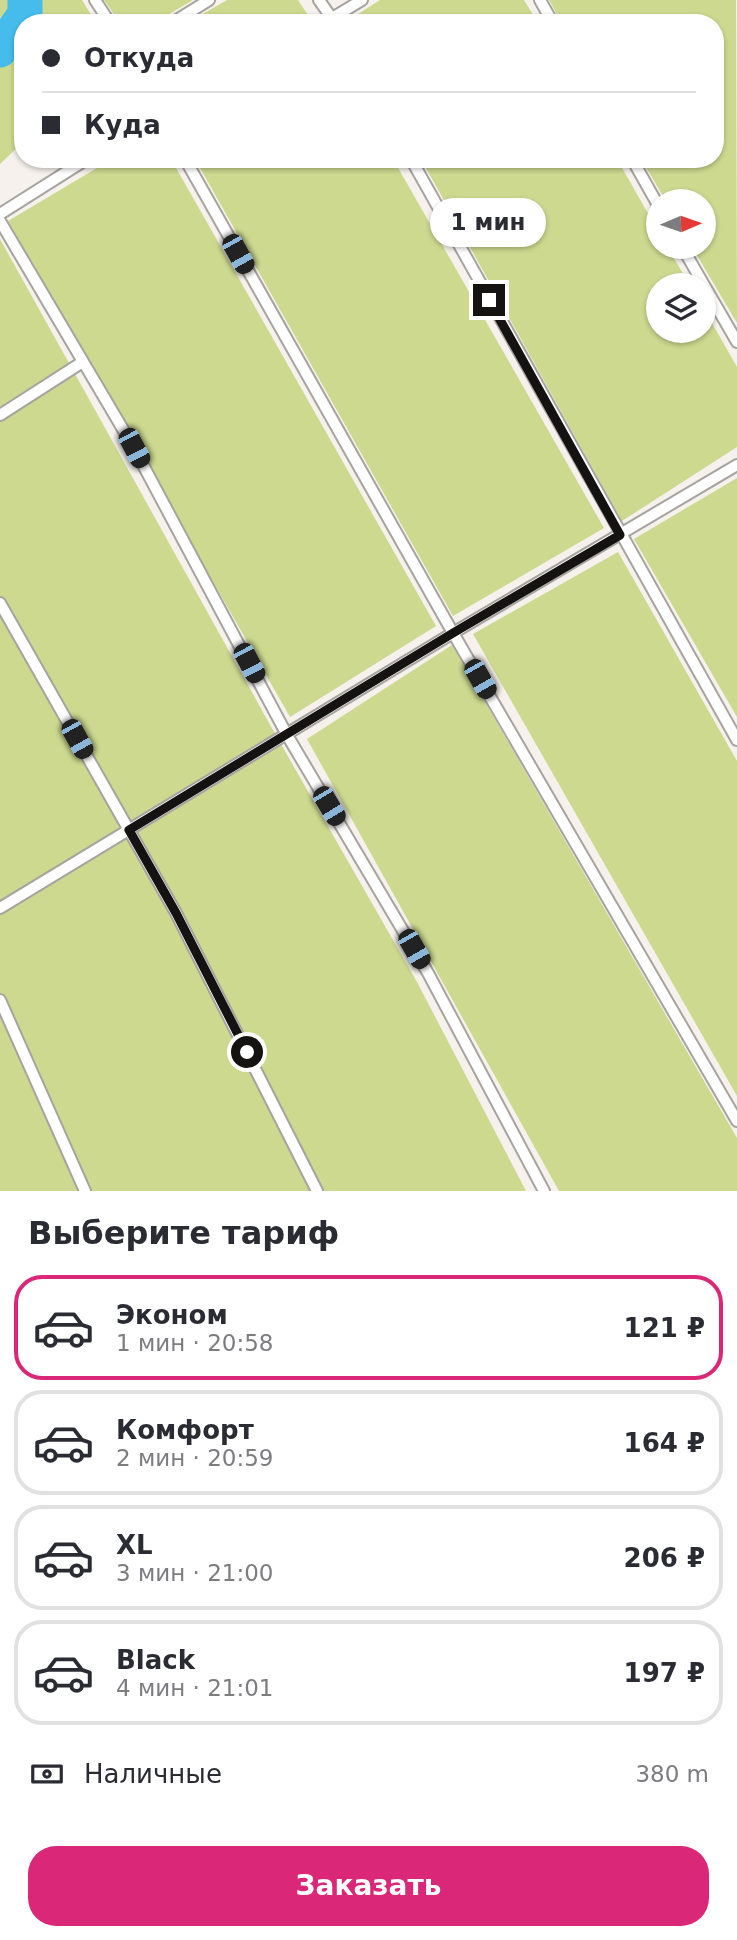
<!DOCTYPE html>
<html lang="ru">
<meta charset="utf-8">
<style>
:root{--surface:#fff;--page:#f7f7f7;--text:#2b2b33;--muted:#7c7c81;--line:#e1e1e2;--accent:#db2777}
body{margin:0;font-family:"DejaVu Sans",sans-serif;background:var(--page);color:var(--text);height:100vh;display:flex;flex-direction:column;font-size:26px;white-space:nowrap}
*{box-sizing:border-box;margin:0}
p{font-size:23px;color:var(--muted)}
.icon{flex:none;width:38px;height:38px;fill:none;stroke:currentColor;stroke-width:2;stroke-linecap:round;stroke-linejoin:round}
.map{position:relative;height:1191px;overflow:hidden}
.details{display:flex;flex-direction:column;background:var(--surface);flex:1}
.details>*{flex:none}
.top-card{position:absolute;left:14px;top:14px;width:710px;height:154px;border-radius:28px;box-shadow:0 2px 5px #0004;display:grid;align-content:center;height:154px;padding:0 28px;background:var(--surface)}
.needle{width:46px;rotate:88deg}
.buttons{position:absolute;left:646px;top:189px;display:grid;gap:14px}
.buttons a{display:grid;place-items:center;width:70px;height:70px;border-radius:50%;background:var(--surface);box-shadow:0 2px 5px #0004;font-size:35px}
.end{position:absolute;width:32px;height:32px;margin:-16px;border:9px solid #151312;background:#fff;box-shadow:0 0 0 4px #fff}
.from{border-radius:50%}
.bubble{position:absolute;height:49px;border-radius:24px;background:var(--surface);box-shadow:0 2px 5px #0004;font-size:23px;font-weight:600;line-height:49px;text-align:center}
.car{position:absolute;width:21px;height:42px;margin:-21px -10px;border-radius:9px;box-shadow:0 0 5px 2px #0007;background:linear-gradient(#222 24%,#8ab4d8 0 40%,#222 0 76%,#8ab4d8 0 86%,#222 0)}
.top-card b{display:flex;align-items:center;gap:24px;height:66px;font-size:26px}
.top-card b+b{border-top:2px solid var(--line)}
.top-card i{width:18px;height:18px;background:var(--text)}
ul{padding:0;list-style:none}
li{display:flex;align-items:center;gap:21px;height:105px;margin:0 14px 10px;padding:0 14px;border:4px solid var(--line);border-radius:28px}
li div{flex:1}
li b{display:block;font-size:26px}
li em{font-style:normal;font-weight:600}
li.current{border-color:var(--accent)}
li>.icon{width:63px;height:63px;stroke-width:1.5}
h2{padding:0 28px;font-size:32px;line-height:84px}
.pay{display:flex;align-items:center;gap:18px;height:77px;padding:0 28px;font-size:26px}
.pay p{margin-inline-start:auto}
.button{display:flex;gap:14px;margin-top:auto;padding:14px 28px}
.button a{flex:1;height:80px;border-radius:28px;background:var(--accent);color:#fff;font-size:28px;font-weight:600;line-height:80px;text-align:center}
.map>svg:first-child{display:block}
</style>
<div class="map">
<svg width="737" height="1191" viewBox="0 0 737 1191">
<rect width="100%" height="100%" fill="#f6f1ec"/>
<g fill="#ccd98f">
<polygon points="0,0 82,0 96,23 23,23 23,142 0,164"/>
<polygon points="104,0 193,0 154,23 120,23"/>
<polygon points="227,0 298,0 311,20 306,23 187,23"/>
<polygon points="380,0 524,0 538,23 344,23"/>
<polygon points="549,0 736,0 737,323 692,247 704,247 704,201 666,201 641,159 716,159 716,23 562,23"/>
<polygon points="112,159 171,159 436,626 290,717 8,221"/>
<polygon points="195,159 393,159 604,528 453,616"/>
<polygon points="421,159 617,159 658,231 658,247 667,247 690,285 658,285 658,331 704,331 704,309 737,367 737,447 622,521"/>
<polygon points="0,239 274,732 417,982 526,1191 0,1191"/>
<polygon points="737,478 737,717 634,539"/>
<polygon points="618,552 737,761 737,1096 473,634"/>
<polygon points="452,645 737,1138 737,1191 559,1191 307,739"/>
</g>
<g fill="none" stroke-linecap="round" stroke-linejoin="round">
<polyline stroke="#45bceb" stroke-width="35" points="0,50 25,14 25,0"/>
<defs>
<g id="service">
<polyline points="95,0 110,23"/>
<polyline points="319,0 335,23"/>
<polyline points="540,0 553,23"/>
<polyline points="172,23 209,0"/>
<polyline points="324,23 362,0"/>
<polyline points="185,159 453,633 737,1121"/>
<polyline points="411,159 737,740"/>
<polyline points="632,159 658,205"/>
<polyline points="0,214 87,159"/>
<polyline points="0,221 134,448 287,735 428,973 544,1191"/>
<polyline points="682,247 737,342"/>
<polyline points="0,415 81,363"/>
<polyline points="0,603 176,913 317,1191"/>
<polyline points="0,908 453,633 737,465"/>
<polyline points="0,1000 85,1191"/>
</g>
</defs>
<use href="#service" stroke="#a7a39f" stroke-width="14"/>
<use href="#service" stroke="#fff" stroke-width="10"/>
</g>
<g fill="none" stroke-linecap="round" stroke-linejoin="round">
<polyline stroke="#151312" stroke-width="9" points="247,1052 176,913 129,830 453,633 620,535 489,300"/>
</g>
</svg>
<div class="buttons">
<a><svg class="needle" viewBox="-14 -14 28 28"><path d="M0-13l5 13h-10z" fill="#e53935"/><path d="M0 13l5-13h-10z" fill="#7c7c81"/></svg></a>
<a><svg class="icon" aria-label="layers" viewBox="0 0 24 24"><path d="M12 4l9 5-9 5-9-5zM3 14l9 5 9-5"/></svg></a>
</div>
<i class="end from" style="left:247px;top:1052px"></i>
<i class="end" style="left:489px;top:300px"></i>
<div class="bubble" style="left:430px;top:198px;width:116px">1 мин</div>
<i class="car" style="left:238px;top:254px;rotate:151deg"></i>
<i class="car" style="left:134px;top:448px;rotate:152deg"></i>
<i class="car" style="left:249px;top:663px;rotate:152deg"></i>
<i class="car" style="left:480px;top:679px;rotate:150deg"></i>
<i class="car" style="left:77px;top:739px;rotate:151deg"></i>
<i class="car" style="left:329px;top:806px;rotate:149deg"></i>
<i class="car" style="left:414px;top:949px;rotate:150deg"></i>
<div class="top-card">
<b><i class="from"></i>Откуда</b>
<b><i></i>Куда</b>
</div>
</div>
<section class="details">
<h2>Выберите тариф</h2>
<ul>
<li class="current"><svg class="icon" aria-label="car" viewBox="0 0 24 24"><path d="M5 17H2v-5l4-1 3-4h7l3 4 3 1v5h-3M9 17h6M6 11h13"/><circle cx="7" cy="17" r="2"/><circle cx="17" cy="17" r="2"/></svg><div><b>Эконом</b><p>1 мин · 20:58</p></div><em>121 ₽</em></li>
<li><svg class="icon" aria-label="car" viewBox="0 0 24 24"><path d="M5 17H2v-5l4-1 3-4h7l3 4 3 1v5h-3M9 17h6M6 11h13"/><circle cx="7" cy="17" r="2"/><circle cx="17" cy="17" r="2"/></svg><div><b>Комфорт</b><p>2 мин · 20:59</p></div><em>164 ₽</em></li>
<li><svg class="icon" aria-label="car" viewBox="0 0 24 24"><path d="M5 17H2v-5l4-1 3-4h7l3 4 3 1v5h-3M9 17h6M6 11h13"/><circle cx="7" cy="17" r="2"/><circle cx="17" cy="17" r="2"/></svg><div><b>XL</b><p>3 мин · 21:00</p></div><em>206 ₽</em></li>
<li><svg class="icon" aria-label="car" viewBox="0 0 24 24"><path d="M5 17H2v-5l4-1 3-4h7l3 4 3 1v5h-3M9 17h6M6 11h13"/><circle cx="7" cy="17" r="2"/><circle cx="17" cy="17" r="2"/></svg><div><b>Black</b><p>4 мин · 21:01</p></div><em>197 ₽</em></li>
</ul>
<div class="pay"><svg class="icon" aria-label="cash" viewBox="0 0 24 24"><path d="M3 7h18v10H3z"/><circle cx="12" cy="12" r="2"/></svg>Наличные<p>380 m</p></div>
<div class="button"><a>Заказать</a></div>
</section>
